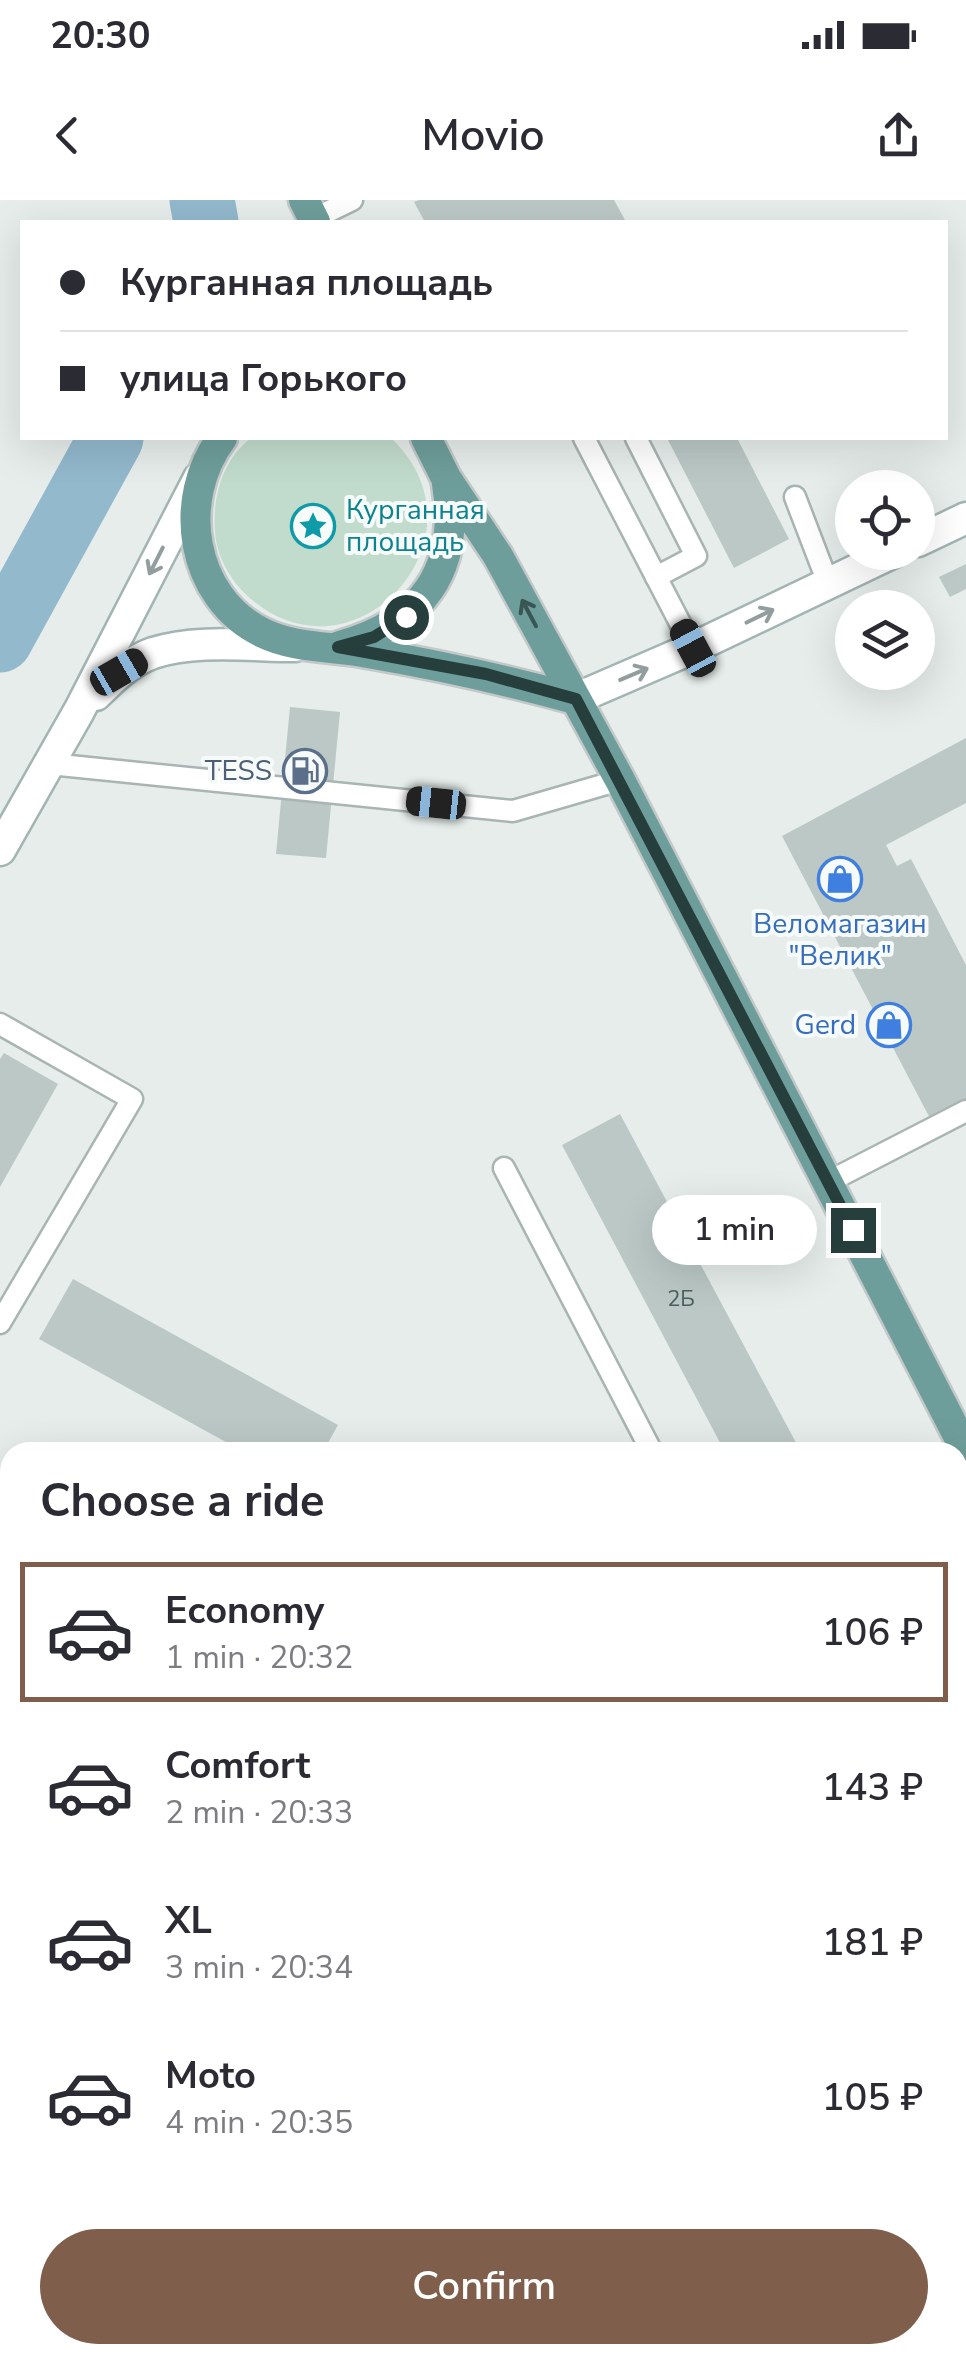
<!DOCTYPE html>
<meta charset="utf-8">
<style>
:root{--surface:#fff;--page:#f7f7f7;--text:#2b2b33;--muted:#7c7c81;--line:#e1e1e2;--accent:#7f5f4c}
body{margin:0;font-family:"Nunito Sans",sans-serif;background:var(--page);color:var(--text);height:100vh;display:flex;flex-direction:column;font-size:38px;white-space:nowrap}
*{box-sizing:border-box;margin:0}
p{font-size:32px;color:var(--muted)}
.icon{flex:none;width:55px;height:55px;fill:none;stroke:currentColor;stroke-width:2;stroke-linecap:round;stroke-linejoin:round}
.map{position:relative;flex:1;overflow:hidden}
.side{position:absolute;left:0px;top:1242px;width:968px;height:922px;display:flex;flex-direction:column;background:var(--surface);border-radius:30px 30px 0 0;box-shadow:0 10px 40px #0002}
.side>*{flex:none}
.top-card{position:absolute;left:20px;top:20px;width:928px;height:220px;border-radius:0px;box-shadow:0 10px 40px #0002;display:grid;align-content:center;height:220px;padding:0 40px;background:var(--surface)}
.controls{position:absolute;left:835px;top:270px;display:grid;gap:20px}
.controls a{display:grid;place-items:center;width:100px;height:100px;border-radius:50%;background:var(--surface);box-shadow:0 10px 40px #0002;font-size:50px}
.end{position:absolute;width:45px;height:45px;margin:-22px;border:12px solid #263e3c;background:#fff;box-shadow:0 0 0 5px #fff}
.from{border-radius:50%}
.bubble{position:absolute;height:70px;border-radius:35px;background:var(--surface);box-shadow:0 10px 40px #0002;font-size:32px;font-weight:600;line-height:70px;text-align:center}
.car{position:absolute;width:30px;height:60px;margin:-30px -15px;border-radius:12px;box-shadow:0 0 8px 2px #0007;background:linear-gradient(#222 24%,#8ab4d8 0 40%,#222 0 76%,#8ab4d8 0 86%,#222 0)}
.top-card b{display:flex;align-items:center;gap:35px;height:95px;font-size:38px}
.top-card b+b{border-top:2px solid var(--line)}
.top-card i{width:25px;height:25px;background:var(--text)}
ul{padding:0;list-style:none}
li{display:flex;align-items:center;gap:30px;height:140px;margin:0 20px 15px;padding:0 20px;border:5px solid transparent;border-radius:0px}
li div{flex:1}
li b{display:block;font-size:38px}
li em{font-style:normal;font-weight:600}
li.on{border-color:var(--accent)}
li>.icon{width:90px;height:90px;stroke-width:1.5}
h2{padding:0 40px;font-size:45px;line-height:120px}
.cta{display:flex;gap:20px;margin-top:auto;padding:20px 40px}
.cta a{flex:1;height:115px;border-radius:60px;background:var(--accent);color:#fff;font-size:40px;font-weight:600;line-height:115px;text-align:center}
.status{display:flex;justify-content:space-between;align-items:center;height:70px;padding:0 50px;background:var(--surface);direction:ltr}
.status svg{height:28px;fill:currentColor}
header{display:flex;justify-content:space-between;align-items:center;height:130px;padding:0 40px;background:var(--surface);font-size:45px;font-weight:600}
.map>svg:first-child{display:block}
</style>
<div class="status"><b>20:30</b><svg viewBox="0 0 49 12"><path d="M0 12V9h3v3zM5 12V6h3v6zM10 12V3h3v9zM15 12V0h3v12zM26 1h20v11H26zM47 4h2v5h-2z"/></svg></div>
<header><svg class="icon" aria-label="back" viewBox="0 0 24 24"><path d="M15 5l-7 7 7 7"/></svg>Movio<svg class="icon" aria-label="share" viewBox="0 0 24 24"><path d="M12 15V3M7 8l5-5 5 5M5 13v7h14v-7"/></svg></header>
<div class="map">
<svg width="966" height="2164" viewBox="0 0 966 2164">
<rect width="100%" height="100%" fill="#e6edeb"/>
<path fill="#c1dccd" d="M251,238H391C494,335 356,489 251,399C232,383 217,358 215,333C212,298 222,260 251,238Z"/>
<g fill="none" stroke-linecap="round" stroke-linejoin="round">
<g stroke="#93b9cd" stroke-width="65">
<polyline points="202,0 206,22"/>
<polyline points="0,440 111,238"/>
</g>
</g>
<g fill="#bbc8c5">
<polygon points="419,0 614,0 626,22 425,22 414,2"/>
<polygon points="667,238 737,238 789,339 734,368"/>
<polygon points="966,364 966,389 950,397 939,377"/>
<polygon points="290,507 340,512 326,658 276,654"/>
<polygon points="966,538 966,603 886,645 897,666 911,659 966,765 966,906 933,924 782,636"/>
<polygon points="4,853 58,884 0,987 0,859"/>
<polygon points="620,914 801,1252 725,1252 562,945"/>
<polygon points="73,1079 338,1225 323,1252 244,1252 39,1139"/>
<polygon points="0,1414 10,1420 10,1506 0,1501"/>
<polygon points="958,1535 966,1551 966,1693 958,1677"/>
<polygon points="10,1846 10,1976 0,1996 0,1865"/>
<polygon points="966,2070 966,2140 958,2145 958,2074"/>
<polygon points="9,2155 89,2155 83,2164 22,2164"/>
<polygon points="246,2155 317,2155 323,2159 320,2164 240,2164"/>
<polygon points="810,2155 939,2155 923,2164 793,2164"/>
</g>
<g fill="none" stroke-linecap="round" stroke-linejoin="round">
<defs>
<g id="service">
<polyline points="313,19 352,0"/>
<polyline points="584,238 693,448"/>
<polyline points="636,238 696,356 656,377"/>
<polyline points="795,297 828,383"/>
<polyline points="50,564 513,611 620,580"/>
<polyline points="0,824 132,899 0,1123"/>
<polyline points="504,968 652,1252"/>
<polyline points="828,982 966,911"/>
<polyline points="958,1347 966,1342"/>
<polyline points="0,1363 10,1369"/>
<polyline points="0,1566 6,1570 0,1581"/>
<polyline points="0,1779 10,1785"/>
<polyline points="958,1874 966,1890"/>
<polyline points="401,2155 401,2164"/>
<polyline points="649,2164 655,2155"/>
</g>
<g id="secondary">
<polyline points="918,341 966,318"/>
<path d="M96,495C112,479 130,461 153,453C197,439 249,446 295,446"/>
<polyline points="575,499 693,448 894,352"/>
<polyline points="0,650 79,511 199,278"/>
</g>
<g id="primary">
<polyline points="304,0 315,22"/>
<path d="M222,238C176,299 190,398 263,433C296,449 333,446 368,453C438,465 506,480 575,499"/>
<polyline points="426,238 446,278 498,356 620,580 966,1251"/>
<path d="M340,446C422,423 461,370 447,284"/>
</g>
</defs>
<use href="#service" stroke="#a9b5b3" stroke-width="25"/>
<use href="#secondary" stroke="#a2b5b2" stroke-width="35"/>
<use href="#primary" stroke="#c2c9c8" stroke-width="35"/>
<use href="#service" stroke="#fff" stroke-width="20"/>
<use href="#secondary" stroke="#fff" stroke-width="30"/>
<use href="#primary" stroke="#6e9e9b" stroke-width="30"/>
</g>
<defs><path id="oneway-shaft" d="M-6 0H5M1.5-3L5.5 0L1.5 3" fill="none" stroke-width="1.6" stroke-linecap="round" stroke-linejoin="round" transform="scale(2.5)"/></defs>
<g stroke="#929e9e">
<use href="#oneway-shaft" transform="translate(156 361) rotate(117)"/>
<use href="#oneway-shaft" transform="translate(760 416) rotate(-26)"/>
<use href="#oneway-shaft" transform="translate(634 474) rotate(-23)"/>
</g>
<use stroke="#385654" href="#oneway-shaft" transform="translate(529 413) rotate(-118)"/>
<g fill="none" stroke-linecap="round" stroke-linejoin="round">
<polyline stroke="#263e3c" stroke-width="12" points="406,417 374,437 338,447 486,474 576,499 853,1030"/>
</g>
<defs>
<symbol id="sight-ring" viewBox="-11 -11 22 22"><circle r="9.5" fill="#f6faf9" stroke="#0f9aa8" stroke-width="1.5"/><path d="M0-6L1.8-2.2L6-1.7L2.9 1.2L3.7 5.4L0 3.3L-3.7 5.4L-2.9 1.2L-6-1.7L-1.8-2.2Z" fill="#0f9aa8"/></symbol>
<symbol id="fuel-ring" viewBox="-11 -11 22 22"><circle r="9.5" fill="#f6faf9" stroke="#5c6f8a" stroke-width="1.5"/><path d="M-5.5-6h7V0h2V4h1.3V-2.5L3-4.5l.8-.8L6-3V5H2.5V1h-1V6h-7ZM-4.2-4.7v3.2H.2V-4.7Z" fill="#5c6f8a"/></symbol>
<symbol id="shop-ring" viewBox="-11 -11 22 22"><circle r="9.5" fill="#f6faf9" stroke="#3f7fe0" stroke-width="1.5"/><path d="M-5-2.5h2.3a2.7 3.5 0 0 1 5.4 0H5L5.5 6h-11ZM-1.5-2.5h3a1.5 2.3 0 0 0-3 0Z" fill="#3f7fe0"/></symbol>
</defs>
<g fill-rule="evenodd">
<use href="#sight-ring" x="288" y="301" width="50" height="50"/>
<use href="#fuel-ring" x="280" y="546" width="50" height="50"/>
<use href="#shop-ring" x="815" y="654" width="50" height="50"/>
<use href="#shop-ring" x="864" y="800" width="50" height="50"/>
</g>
<g text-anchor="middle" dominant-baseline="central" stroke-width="8" stroke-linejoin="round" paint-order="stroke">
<g font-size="22" fill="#4b605e">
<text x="681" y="1099">2Б</text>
</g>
<g font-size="28" fill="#0d838f" stroke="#f6faf9" text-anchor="start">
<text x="346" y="310">Курганная<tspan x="346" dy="32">площадь</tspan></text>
</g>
<g font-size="28" fill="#4e5e75" stroke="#f6faf9" text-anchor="end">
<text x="272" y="571">TESS</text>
</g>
<g font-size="28" fill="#366cbe" stroke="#f6faf9">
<text x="840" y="724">Веломагазин<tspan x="840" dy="32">"Велик"</tspan></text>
<text x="856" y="825" text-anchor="end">Gerd</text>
</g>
</g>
</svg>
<div class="controls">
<a><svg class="icon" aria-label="locate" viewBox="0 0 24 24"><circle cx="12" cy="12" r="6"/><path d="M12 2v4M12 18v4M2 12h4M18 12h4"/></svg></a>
<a><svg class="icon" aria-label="layers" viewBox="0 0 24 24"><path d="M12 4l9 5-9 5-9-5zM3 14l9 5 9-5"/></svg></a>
</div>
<i class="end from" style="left:406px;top:417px"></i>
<i class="end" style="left:853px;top:1030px"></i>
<div class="bubble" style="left:652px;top:995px;width:165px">1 min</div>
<i class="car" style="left:693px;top:448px;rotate:332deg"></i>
<i class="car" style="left:119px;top:472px;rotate:60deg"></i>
<i class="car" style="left:436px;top:603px;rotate:276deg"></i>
<div class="top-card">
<b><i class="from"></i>Курганная площадь</b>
<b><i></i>улица Горького</b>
</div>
<section class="side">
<h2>Choose a ride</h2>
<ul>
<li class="on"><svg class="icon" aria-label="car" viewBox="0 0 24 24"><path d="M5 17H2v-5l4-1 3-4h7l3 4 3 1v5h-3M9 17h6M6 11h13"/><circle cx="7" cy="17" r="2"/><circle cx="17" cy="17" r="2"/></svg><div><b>Economy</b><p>1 min · 20:32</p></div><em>106 ₽</em></li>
<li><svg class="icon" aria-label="car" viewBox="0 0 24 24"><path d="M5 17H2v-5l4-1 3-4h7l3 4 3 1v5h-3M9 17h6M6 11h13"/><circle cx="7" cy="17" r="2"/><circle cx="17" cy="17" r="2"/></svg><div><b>Comfort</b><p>2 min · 20:33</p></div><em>143 ₽</em></li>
<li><svg class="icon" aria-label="car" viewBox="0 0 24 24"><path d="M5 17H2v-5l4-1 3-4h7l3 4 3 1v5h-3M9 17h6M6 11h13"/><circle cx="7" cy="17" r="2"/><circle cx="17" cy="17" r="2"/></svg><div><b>XL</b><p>3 min · 20:34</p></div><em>181 ₽</em></li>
<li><svg class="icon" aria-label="car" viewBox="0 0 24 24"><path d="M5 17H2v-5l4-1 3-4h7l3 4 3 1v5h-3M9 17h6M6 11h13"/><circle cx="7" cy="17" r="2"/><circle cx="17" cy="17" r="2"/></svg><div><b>Moto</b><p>4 min · 20:35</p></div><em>105 ₽</em></li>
</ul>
<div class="cta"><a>Confirm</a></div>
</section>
</div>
